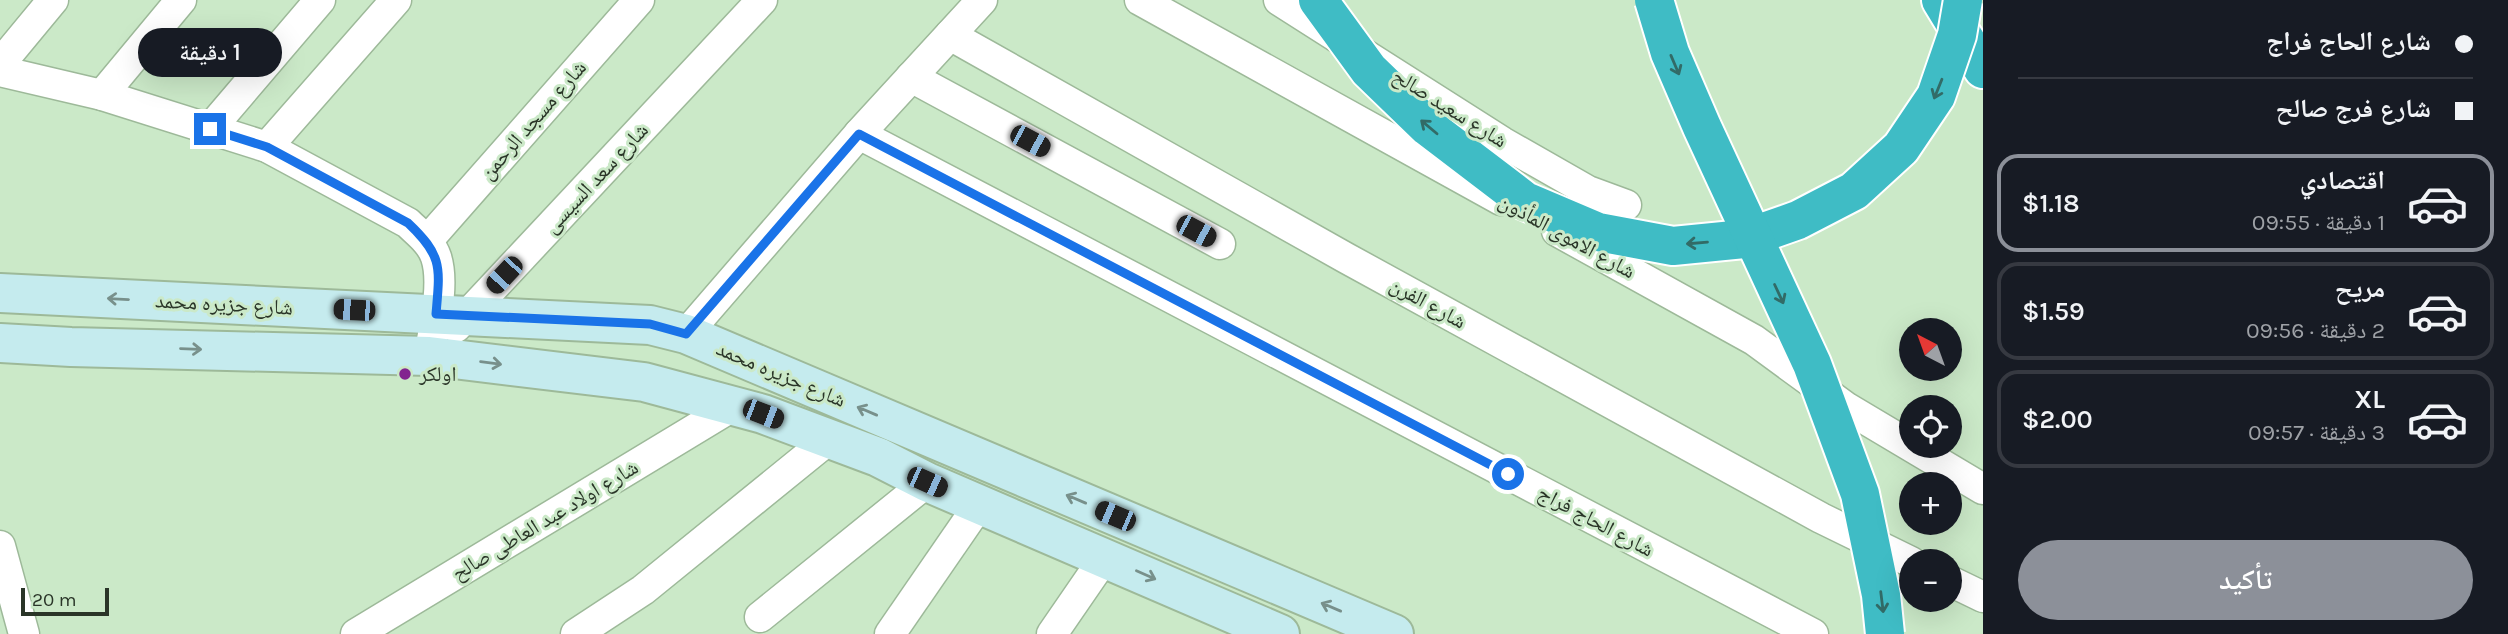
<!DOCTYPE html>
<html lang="ar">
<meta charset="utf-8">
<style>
:root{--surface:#171b24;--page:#20242c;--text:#f1f3f6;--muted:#9ea1a6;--line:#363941;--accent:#8c9099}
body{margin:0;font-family:Karla,"Noto Naskh Arabic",sans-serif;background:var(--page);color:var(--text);direction:rtl;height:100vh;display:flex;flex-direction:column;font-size:26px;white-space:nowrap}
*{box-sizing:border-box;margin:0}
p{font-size:23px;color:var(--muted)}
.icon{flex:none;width:38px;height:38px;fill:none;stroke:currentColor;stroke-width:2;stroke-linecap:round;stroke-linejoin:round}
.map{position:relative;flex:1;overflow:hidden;direction:ltr}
.drawer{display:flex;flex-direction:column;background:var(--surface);width:525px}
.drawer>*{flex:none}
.guide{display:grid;align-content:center;height:154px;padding:0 35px;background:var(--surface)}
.needle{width:46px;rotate:319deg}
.controls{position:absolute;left:1899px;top:318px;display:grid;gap:14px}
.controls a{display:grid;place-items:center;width:63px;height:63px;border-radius:50%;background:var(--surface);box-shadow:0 7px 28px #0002;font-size:35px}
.scale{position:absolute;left:21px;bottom:18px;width:88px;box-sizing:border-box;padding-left:7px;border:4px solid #2a3528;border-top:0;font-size:19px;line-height:24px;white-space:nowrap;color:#2a3528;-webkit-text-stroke:5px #cbe9c8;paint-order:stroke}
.end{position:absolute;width:32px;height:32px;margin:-16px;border:9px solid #1a73e8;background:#fff;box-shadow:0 0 0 4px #fff}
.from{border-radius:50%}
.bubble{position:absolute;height:49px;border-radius:24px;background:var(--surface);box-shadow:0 7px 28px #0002;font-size:23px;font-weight:600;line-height:49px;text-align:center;direction:rtl}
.car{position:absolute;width:21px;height:42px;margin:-21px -10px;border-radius:9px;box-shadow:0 0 5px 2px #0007;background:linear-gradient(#222 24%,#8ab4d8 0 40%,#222 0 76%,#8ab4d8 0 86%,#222 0)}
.guide b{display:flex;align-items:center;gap:24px;height:66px;font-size:26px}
.guide b+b{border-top:2px solid var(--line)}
.guide i{width:18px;height:18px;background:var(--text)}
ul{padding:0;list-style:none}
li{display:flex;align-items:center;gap:21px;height:98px;margin:0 14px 10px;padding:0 21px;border:4px solid var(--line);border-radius:21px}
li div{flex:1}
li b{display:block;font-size:26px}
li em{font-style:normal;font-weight:600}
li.current{border-color:var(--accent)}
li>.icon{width:63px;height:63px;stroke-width:1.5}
.button{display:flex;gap:14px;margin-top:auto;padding:14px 35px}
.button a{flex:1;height:80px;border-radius:42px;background:var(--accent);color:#fff;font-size:28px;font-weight:600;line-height:80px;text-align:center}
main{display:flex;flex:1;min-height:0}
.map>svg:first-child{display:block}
</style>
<main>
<section class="drawer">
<div class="guide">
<b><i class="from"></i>شارع الحاج فراج</b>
<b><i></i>شارع فرج صالح</b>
</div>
<ul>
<li class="current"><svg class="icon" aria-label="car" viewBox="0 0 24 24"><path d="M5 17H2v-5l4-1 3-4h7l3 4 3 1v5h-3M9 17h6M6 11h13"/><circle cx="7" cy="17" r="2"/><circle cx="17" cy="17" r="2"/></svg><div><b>اقتصادي</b><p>1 دقيقة · 09:55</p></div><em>$1.18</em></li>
<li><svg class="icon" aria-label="car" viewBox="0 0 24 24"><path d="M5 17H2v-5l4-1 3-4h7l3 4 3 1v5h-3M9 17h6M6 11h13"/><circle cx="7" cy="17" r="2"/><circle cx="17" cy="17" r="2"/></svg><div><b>مريح</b><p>2 دقيقة · 09:56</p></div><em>$1.59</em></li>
<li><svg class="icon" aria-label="car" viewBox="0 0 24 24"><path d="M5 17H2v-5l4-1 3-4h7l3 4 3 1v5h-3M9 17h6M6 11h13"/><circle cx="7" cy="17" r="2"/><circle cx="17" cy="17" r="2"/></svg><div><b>XL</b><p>3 دقيقة · 09:57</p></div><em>$2.00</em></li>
</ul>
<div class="button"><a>تأكيد</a></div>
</section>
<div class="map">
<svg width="1983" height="634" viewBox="0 0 1983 634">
<rect width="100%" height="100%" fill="#cbe9c8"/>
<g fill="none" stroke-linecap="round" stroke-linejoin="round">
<defs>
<g id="minor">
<polyline points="1140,0 1501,200"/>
<polyline points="1279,0 1502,142 1588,191 1626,205"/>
<polyline points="950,35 1346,258 1821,518 1911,562"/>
<polyline points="0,64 53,0"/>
<path d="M0,71L102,95L267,147L408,223C418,233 431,242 436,257C445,284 434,327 429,356"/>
<polyline points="911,77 1220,244"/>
<polyline points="102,95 181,0"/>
<polyline points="210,129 320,0"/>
<polyline points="859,134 1813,634"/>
<polyline points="267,147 396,0"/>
<polyline points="1557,231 1754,340 1847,408 1983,489"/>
<polyline points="427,241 639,0"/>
<polyline points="456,327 762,0"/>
<polyline points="686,334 859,134 982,0"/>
<polyline points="0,546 24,634"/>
<polyline points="1950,581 1983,597"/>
<polyline points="760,617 927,482"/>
<polyline points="356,634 733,406"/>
<polyline points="576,634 643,590 829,439"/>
<polyline points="890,634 979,505"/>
<polyline points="1052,634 1105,557"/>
</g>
<g id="secondary">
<polyline points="0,293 650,325 686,334 1394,634"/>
<polyline points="0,343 71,347 429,356 644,382 763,414 878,457 927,482 1280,634"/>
</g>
<polyline id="motorway" points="1941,0 1983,69"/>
</defs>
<use href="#minor" stroke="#9db999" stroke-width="33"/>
<use href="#secondary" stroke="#9db999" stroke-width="42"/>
<use href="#motorway" stroke="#fff" stroke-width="42"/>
<use href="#minor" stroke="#fff" stroke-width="30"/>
<use href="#secondary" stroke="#c5ebee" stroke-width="38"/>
<use href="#motorway" stroke="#3fbcc5" stroke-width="38"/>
<defs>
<g id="motorway-bridge">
<polyline points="1318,0 1369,70 1428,127 1525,201 1598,232 1673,246 1744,239 1798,220 1854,191 1901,148 1936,96 1957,35 1963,0"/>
<polyline points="1654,0 1670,53 1702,127 1812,364 1860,494 1881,595 1885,634"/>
</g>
</defs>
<use href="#motorway-bridge" stroke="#fff" stroke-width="42" stroke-linecap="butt"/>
<use href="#motorway-bridge" stroke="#3fbcc5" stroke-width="38"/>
</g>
<defs><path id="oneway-shaft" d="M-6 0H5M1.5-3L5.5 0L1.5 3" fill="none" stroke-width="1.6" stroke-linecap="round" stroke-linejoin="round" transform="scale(1.75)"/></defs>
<g stroke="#326b67">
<use href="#oneway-shaft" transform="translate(1675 65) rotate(67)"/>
<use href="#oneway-shaft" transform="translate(1938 89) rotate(112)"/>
<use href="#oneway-shaft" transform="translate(1429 127) rotate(-140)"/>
<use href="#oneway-shaft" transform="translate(1697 243) rotate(175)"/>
<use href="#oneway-shaft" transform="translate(1779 294) rotate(65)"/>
<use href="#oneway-shaft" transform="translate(1882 602) rotate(83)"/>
</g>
<g stroke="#78908b">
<use href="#oneway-shaft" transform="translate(118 299) rotate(-177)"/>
<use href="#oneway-shaft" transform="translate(191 349) rotate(2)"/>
<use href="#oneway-shaft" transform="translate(491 363) rotate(7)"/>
<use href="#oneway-shaft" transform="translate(867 411) rotate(-157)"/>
<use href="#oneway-shaft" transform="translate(1076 499) rotate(-157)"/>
<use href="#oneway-shaft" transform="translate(1146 575) rotate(24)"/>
<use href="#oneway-shaft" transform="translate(1331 607) rotate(-157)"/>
</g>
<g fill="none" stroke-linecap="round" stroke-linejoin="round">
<path stroke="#1a73e8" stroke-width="9" d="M210,129L267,147L408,223C443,256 440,267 436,314L650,324L686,334L859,134L1508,474"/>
</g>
<circle fill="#82248f" stroke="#cbe9c8" stroke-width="2.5" cx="405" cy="374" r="7"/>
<g text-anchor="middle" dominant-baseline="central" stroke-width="6" stroke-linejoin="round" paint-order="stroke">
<g font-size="21" fill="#2a3528" stroke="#cbe9c8">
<text transform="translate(1450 108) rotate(32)">شارع سعيد صالح</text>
<text transform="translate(533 120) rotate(-49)">شارع مسجد الرحمن</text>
<text transform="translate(596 178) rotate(-47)">شارع سعد السيسى</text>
<text transform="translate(1567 236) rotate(29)">شارع الاموى المأذون</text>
<text transform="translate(1428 303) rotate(29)">شارع الفرن</text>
<text transform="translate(224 304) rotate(3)">شارع جزيره محمد</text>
<text transform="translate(781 374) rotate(23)">شارع جزيره محمد</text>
<text transform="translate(545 520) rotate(-31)">شارع اولاد عبد العاطى صالح</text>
<text transform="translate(1596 521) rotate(28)">شارع الحاج فراج</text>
</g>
<g font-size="21" fill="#2a3528" stroke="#cbe9c8" text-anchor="start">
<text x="419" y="374">اولكر</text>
</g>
</g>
</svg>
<div class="controls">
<a><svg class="needle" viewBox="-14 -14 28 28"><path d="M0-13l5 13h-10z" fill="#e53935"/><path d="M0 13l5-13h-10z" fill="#9ea1a6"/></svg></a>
<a><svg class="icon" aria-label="locate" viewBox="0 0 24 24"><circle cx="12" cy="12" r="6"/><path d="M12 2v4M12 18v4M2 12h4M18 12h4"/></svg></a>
<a>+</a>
<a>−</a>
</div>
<div class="scale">20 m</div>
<i class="end from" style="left:1508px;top:474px"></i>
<i class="end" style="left:210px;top:129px"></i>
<div class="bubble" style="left:138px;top:28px;width:144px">1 دقيقة</div>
<i class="car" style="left:1030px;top:141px;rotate:118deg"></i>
<i class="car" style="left:1196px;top:231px;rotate:118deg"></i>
<i class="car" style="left:504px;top:275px;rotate:223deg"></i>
<i class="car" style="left:354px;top:310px;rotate:273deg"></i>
<i class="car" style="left:763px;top:414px;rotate:111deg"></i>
<i class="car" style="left:927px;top:482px;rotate:114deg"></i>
<i class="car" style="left:1115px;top:516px;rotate:293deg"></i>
</div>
</main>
